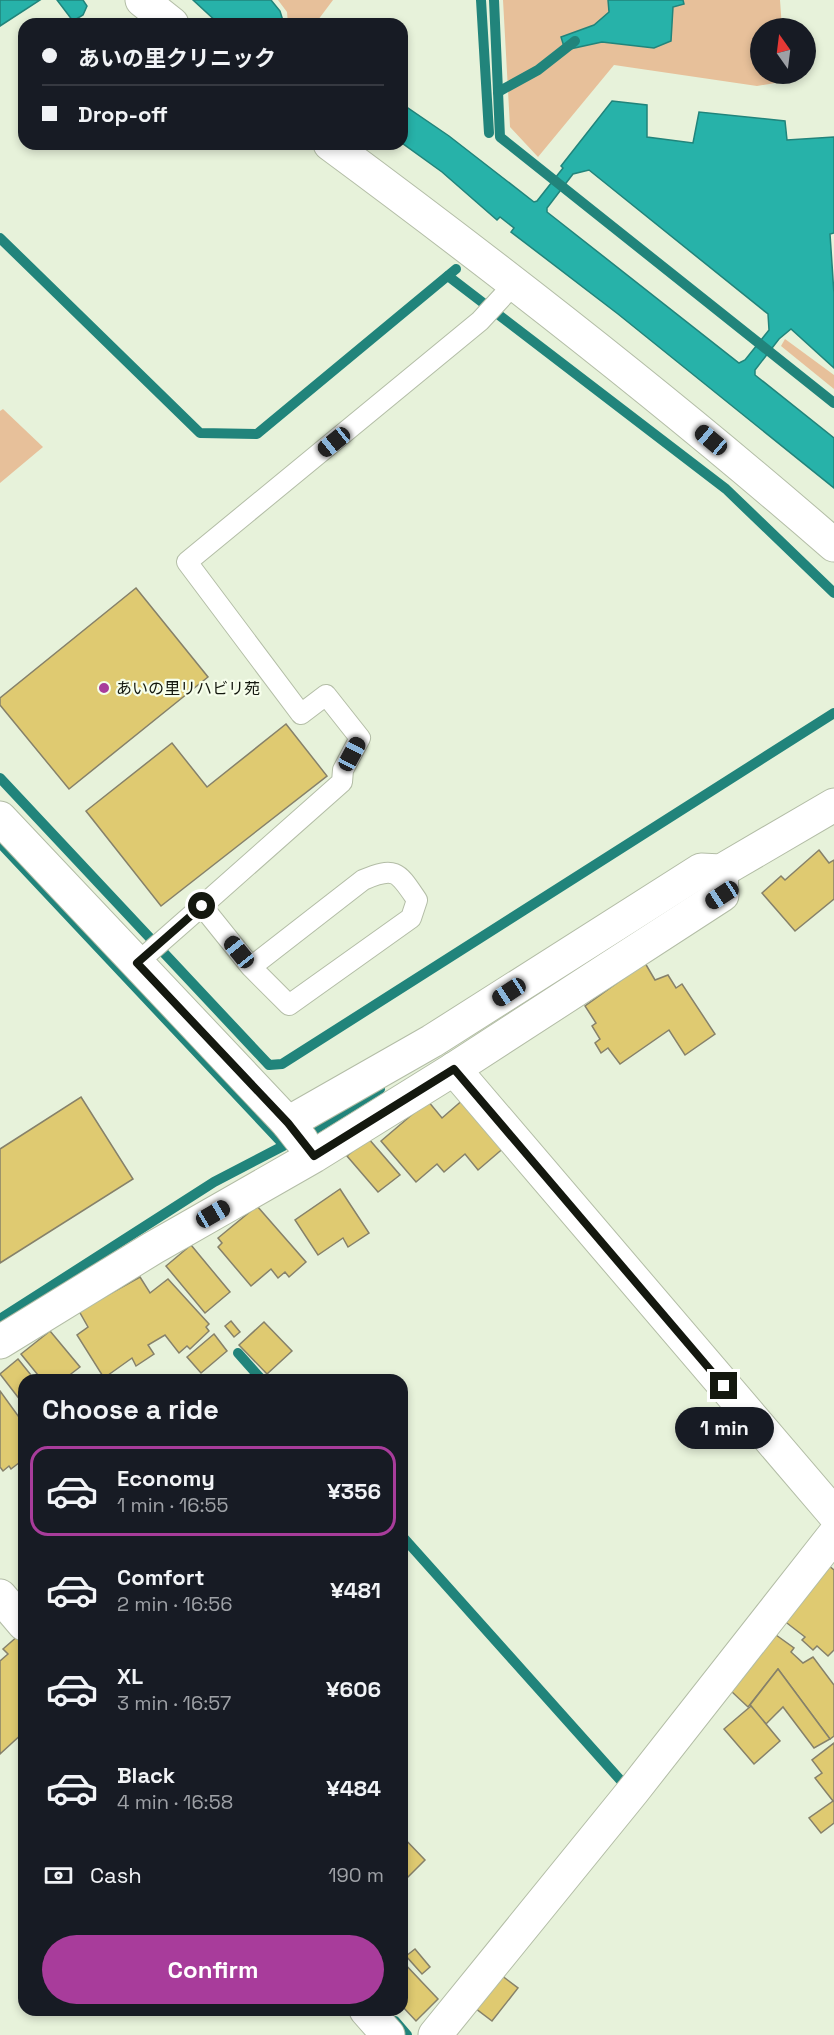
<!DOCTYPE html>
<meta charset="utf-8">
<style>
:root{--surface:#171b24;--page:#242831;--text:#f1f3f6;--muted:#9ea1a6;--line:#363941;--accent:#a83c9b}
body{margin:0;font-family:"Space Grotesk","Noto Sans JP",sans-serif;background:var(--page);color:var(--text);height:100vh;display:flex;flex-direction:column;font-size:22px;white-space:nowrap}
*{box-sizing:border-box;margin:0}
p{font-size:20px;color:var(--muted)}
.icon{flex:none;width:33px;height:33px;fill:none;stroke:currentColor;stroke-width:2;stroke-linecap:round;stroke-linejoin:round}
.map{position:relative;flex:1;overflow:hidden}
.drawer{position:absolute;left:18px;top:1374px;width:390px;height:642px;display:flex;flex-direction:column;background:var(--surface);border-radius:18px;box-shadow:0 3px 9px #0003}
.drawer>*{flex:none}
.hud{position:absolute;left:18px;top:18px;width:390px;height:132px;border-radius:18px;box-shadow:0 3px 9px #0003;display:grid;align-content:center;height:132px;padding:0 24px;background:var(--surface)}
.needle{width:39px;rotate:346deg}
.tools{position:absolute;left:750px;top:18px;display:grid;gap:12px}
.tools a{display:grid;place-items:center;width:66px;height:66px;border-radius:50%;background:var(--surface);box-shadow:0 3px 9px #0003;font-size:30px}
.end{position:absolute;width:27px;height:27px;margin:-14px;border:8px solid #14180f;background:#fff;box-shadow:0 0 0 3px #fff}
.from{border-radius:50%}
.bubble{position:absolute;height:42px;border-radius:21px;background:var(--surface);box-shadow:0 3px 9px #0003;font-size:20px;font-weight:700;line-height:42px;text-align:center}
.car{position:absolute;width:18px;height:36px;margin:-18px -9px;border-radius:8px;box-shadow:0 0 4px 2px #0007;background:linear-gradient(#222 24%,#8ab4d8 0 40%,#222 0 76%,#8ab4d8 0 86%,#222 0)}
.hud b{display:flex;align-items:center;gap:21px;height:57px;font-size:22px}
.hud b+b{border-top:2px solid var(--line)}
.hud i{width:15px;height:15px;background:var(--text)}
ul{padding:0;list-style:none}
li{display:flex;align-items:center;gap:18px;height:90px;margin:0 12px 9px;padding:0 12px;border:3px solid transparent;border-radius:18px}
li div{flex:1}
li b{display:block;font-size:22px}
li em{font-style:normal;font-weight:700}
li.on{border-color:var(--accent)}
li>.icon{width:54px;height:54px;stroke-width:1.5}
h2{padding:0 24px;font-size:27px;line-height:72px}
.pay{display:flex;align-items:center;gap:15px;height:66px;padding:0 24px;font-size:22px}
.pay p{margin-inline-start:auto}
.action{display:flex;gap:12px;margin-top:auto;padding:12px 24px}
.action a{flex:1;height:69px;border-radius:36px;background:var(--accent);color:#fff;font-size:24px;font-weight:700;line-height:69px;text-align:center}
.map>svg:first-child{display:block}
</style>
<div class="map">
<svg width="834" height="2035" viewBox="0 0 834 2035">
<rect width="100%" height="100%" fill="#e7f2da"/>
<g fill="#e7c09a">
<polygon points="278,0 333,0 315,24 288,24 287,12"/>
<polygon points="503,0 780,0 782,28 760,28 760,74 786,74 787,81 757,86 614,65 538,157 510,127"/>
<polygon points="785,339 834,375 834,389 781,346"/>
<polygon points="3,409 43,447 0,483 0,411"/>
</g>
<g fill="#27b2a9" stroke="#21847b" stroke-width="1.5" fill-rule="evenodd">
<polygon points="0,0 40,0 0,26"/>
<polygon points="57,0 83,0 87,6 83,15 73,21"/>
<polygon points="193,0 271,0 280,11 284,24 219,24"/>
<polygon points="608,0 683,0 684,4 673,7 671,41 654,48 602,42 565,50 561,37 594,25 609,12"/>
<path d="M612,101L647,105V137L693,143L699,112L785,121L787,140L834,137V233L830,234L834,294V368L791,329L779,339L755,370V375L834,438V488L618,314L511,232L514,228L500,217L497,220L442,172L402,143V104L449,136L534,202L537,201L563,168L561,166ZM589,170L768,314L769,330L745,360L739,363L547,212V208L573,174Z"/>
</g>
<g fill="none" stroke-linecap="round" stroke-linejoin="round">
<g stroke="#21847b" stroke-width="10">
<polyline points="481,0 489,133"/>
<polyline points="494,0 500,137 834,403"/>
<polyline points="498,92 538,70 575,41"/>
<polyline points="0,238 200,433 257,434 456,269"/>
<polyline points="448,276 726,489 834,593"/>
<polyline points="0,778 269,1065 282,1064 834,713"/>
<polyline points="0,843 284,1145"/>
<polyline points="0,1319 214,1182 314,1130 380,1089"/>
<polyline points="238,1353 262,1380"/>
<polyline points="402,1536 623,1783"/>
<polyline points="395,2021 407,2035"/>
</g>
</g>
<g fill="#dfca71" stroke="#86816a" stroke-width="1.5">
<polygon points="136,588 208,677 69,789 0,705 0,698"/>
<polygon points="286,724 327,776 161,906 86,811 172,743 207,787"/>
<polygon points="819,850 829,863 834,860 834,899 795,931 762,893 781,876 785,880"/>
<polygon points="645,963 655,980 668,975 676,988 682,984 715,1034 685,1055 669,1030 620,1064 608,1048 601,1053 595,1043 600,1039 592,1026 596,1023 585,1006"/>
<polygon points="81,1097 133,1179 0,1263 0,1149"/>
<polygon points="465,1098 506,1146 478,1170 465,1154 444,1172 437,1164 416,1182 381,1141 428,1101 442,1118"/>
<polygon points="368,1138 400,1175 378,1192 347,1156"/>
<polygon points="340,1189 369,1233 348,1247 343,1238 318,1255 295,1220"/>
<polygon points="257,1206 306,1262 289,1277 285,1272 278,1278 271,1269 251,1286 218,1247 222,1243 218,1238"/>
<polygon points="191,1245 230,1292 205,1313 166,1266"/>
<polygon points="140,1277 150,1293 168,1279 209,1324 206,1327 209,1331 190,1349 187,1346 179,1353 165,1335 148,1345 154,1354 136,1366 132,1358 104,1378 77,1335 88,1327 79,1311"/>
<polygon points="231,1321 240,1332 234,1337 225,1326"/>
<polygon points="264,1322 292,1351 267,1374 239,1345"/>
<polygon points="50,1331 80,1367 63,1380 42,1380 21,1354"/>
<polygon points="214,1334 227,1351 201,1373 187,1357"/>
<polygon points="18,1359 35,1380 24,1380 24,1405 0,1374"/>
<polygon points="0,1391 24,1424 24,1459 11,1469 9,1466 3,1471 0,1467"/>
<polygon points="828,1565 834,1570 834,1650 828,1656 817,1646 813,1650 802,1640 805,1637 783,1620"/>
<polygon points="19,1635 24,1641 24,1732 0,1754 0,1661 8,1654 3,1649"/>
<polygon points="776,1635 794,1648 791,1652 803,1663 813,1657 834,1685 834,1736 830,1739 778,1669 748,1707 731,1691"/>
<polygon points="778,1669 830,1739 814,1748 783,1707 766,1724 750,1705"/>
<polygon points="751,1706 780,1741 754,1764 724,1729"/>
<polygon points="834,1743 834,1823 821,1833 809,1818 833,1801 815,1778 822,1773 812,1760"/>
<polygon points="402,1836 425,1860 405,1880 402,1877"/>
<polygon points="415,1949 430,1967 422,1974 406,1956"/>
<polygon points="402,1961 438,1999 416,2021 402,2006"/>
<polygon points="501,1975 518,1988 492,2021 475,2008"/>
</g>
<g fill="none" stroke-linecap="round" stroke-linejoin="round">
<defs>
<g id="lane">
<polyline points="137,963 202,906"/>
<path d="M251,967L289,1005L411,918L417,900C398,872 396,866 363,880L251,967L202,906L342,782L343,770L360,738L326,695L301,714L187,562L480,321L515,283"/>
</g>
<g id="street">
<polyline points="142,0 172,24"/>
<polyline points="0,818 288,1123 302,1141"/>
<polyline points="454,1069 834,1514"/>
<polyline points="288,1123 432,1041 701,870 721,871 834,805"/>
<polyline points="0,1342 153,1248 314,1156 454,1069 722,895 721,871"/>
<polyline points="0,1596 24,1624"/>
<polyline points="366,2010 388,2035"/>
<polyline points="435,2035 633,1791 834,1535"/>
</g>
<path id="secondary" d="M330,144C503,272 672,404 834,545"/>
</defs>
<use href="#lane" stroke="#b3bda6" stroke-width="22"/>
<use href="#street" stroke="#b3bda6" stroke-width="35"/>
<use href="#secondary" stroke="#b3bda6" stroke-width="35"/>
<use href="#lane" stroke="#fff" stroke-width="20"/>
<use href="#street" stroke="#fff" stroke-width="33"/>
<use href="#secondary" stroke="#fff" stroke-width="33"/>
</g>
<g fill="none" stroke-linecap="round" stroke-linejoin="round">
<polyline stroke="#14180f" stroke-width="8" points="202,906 137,963 288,1123 314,1156 454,1069 724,1386"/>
</g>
<circle fill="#a83c9b" stroke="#f6feeb" stroke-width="2" cx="104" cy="688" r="6"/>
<g text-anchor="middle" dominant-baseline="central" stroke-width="4.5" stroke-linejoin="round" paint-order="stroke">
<g font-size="16" fill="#14180f" stroke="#f6feeb" text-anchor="start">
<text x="116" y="688">あいの里リハビリ苑</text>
</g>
</g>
</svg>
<div class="tools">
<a><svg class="needle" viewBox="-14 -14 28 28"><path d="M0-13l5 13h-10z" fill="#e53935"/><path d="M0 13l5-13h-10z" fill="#9ea1a6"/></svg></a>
</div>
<i class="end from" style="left:202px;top:906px"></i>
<i class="end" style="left:724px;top:1386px"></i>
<div class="bubble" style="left:675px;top:1407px;width:99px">1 min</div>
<i class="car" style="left:711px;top:440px;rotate:310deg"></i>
<i class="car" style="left:334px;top:442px;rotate:231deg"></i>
<i class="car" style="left:352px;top:754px;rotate:28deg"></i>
<i class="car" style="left:722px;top:895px;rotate:237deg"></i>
<i class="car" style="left:239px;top:952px;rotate:321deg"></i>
<i class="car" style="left:509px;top:992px;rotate:237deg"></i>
<i class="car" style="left:213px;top:1214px;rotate:60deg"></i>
<div class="hud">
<b><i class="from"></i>あいの里クリニック</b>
<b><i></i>Drop-off</b>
</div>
<section class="drawer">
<h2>Choose a ride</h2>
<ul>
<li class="on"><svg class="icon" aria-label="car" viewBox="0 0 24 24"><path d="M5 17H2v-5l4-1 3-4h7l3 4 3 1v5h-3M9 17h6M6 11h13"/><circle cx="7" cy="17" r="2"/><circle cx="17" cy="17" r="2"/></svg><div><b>Economy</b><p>1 min · 16:55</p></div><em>¥356</em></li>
<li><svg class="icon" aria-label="car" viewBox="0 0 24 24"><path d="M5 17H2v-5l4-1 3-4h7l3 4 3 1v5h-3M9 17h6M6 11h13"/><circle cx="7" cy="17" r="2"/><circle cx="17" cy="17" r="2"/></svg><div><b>Comfort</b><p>2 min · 16:56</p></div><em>¥481</em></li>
<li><svg class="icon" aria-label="car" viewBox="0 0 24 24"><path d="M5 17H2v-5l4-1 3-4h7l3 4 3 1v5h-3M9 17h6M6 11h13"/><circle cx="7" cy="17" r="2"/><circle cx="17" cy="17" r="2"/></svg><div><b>XL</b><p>3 min · 16:57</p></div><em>¥606</em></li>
<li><svg class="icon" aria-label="car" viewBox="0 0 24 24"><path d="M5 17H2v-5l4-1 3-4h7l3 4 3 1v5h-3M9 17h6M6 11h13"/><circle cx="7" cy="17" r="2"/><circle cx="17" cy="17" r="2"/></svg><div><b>Black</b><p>4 min · 16:58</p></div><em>¥484</em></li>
</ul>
<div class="pay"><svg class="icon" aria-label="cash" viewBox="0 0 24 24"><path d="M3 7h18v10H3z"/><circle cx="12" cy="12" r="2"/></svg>Cash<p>190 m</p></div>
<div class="action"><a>Confirm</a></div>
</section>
</div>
